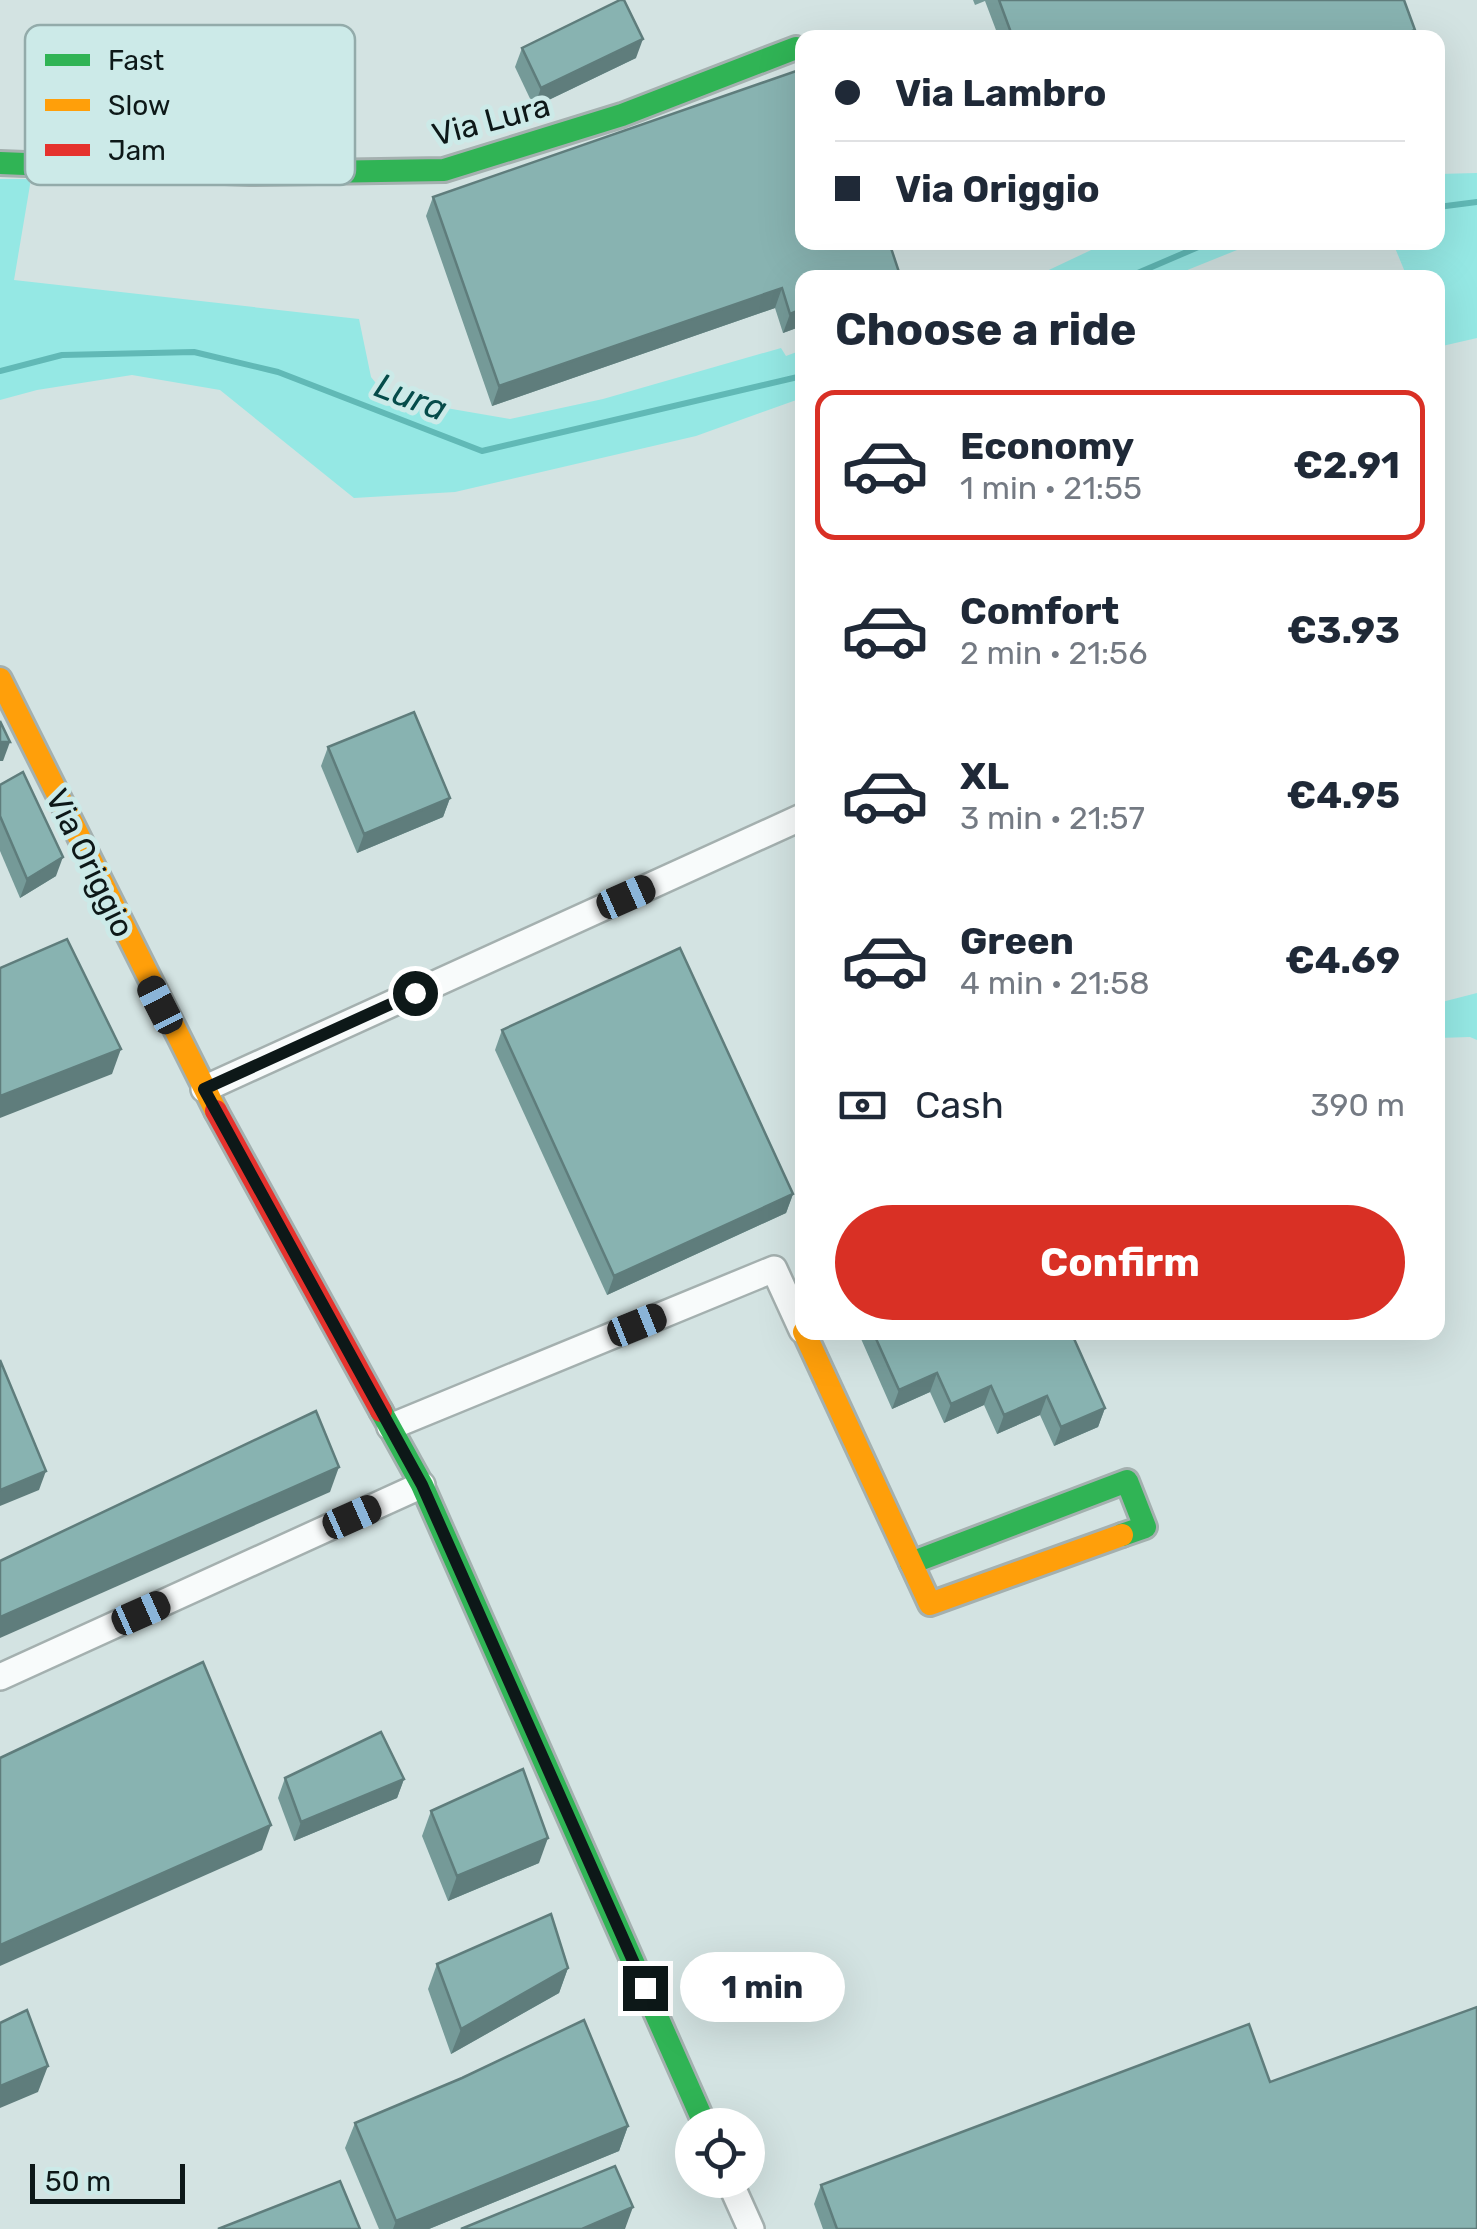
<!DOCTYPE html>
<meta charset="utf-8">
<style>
:root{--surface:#fff;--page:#f6f6f7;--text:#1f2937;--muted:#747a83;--line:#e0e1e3;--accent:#d93025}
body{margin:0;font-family:Rubik,sans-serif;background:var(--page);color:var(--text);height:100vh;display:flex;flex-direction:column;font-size:38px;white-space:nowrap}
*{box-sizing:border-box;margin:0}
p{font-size:32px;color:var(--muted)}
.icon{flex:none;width:55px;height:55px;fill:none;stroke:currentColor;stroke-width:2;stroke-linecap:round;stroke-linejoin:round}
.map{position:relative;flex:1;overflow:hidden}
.panel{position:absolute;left:795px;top:270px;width:650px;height:1070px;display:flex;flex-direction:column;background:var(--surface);border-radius:20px;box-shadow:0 10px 40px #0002}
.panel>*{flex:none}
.guide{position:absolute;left:795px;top:30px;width:650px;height:220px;border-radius:20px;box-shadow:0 10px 40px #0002;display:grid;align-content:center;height:220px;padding:0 40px;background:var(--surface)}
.tools{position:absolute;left:675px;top:2108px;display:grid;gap:20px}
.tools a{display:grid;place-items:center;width:90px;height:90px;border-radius:50%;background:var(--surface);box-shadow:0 10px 40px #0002;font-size:50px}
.scale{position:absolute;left:30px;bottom:25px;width:155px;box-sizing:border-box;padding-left:10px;border:5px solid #0d1818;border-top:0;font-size:28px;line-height:35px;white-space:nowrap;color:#0d1818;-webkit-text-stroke:8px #cceae8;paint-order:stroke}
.end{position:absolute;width:45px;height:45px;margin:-22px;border:12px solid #0d1818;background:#fff;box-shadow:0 0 0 5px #fff}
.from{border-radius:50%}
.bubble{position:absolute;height:70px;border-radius:35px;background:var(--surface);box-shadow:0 10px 40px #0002;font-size:32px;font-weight:700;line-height:70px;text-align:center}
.car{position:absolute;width:30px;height:60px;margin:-30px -15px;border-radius:12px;box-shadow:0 0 8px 2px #0007;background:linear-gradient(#222 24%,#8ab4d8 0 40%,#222 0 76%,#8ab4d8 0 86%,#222 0)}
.guide b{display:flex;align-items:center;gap:35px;height:95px;font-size:38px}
.guide b+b{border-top:2px solid var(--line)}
.guide i{width:25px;height:25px;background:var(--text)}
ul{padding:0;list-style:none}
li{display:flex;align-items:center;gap:30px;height:150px;margin:0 20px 15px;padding:0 20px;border:5px solid transparent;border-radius:20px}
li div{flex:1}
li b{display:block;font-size:38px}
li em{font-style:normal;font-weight:700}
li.selected{border-color:var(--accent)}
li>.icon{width:90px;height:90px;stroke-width:1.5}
h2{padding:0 40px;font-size:45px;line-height:120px}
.pay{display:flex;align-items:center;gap:25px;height:110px;padding:0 40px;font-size:38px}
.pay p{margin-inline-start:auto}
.button{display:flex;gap:20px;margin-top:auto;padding:20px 40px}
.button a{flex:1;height:115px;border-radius:60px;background:var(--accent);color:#fff;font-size:40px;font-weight:700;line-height:115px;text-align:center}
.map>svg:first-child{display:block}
</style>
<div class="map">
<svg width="1477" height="2229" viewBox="0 0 1477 2229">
<rect width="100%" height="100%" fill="#d3e3e2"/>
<g fill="#95e8e4">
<polygon points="1477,173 1477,338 1438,347 1438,278 1407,277 1393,243 1438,242 1438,174"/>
<polygon points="0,179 31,179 14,280 359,319 371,377 388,398 510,419 603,399 781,348 786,356 802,350 802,398 696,436 455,492 354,498 220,390 132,375 37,390 0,400"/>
<polygon points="1106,243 1106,242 1279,243 1247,246 1170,277 1034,277"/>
<polygon points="1477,993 1477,1040 1470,1037 1438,1038 1438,1003"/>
</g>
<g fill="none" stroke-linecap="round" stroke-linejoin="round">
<g stroke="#61b9b6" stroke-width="6">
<polyline points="1438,207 1477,202"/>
<polyline points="1126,278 1210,242"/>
<polyline points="0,371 62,355 194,352 278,372 482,451 802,376"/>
</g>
<defs>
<g id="street">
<polyline points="204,1089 802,817"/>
<polyline points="390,1427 774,1269 802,1330"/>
<polyline points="0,1677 422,1485"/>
<polyline points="729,2180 751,2229"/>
</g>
<g id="fast">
<polyline points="0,163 250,173 444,170 622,115 796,48"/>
<polyline points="381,1411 422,1485 705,2125"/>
<polyline points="911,1563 1127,1481 1145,1527 1122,1535"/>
</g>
<g id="slow">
<polyline points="0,679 216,1111"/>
<polyline points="804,1332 930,1604 1122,1535"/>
</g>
<polyline id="jam" points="216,1111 381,1411"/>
</defs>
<use href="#street" stroke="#a4b0af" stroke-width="30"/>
<use href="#fast" stroke="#a4b0af" stroke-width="28"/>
<use href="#slow" stroke="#a4b0af" stroke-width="28"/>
<use href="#jam" stroke="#a4b0af" stroke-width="28"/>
<use href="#street" stroke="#f8fbfb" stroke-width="25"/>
<use href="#fast" stroke="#30b455" stroke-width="22"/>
<use href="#slow" stroke="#ff9f0a" stroke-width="22"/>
<use href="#jam" stroke="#e5322d" stroke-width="22"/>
</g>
<g fill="#759a98">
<polygon points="973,0 1404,0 1415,30 1412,38 999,38 985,1 975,5"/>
<polygon points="522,48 636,58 534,107 515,67"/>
<polygon points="802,69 802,326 783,333 775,308 492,406 426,216 433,197"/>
<polygon points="328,747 450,798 443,817 357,853 321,766"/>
<polygon points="0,785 56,876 20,898 0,851"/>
<polygon points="502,1030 793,1194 786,1213 607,1295 495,1050"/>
<polygon points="858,1332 1071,1332 1105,1408 1098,1427 1054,1446 1040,1415 997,1434 984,1405 944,1423 930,1392 892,1409"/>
<polygon points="285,1778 404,1779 397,1798 294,1841 278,1798"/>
<polygon points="431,1811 539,1863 448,1901 422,1836"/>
<polygon points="437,1964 568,1968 559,1993 451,2054 428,1989"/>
<polygon points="1270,2082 1477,2229 823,2229 814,2204 821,2185"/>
<polygon points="355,2123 628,2126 619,2151 429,2229 379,2229 345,2148"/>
</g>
<g fill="#5f7d7c">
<polygon points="1415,30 1412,38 1394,38"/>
<polygon points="643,39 636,58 534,107 541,88"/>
<polygon points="782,288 775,308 492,406 499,386"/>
<polygon points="802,309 802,326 783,333 790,314"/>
<polygon points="0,742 10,742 3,761 0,761"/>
<polygon points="450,798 443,817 357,853 364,834"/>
<polygon points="63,857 56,876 20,898 27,879"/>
<polygon points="121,1049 112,1074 0,1118 0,1096"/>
<polygon points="793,1194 786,1213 607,1295 614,1276"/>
<polygon points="937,1373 930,1392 892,1409 899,1390"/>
<polygon points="991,1386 984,1405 944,1423 951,1404"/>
<polygon points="1047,1396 1040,1415 997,1434 1004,1415"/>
<polygon points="1105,1408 1098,1427 1054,1446 1061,1427"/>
<polygon points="339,1467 330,1492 0,1638 0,1617"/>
<polygon points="46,1471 39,1490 0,1506 0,1490"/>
<polygon points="404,1779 397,1798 294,1841 301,1822"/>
<polygon points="271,1825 262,1850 0,1966 0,1945"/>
<polygon points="548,1838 539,1863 448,1901 457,1876"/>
<polygon points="568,1968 559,1993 451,2054 461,2029"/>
<polygon points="48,2066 38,2092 0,2108 0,2086"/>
<polygon points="628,2126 619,2151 429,2229 393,2229 396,2221"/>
<polygon points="633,2207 625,2229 582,2229"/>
</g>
<g fill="#88b3b1" stroke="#5f7d7c" stroke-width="2.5">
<polygon points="620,0 624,0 643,39 541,88 522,48"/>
<polygon points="999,0 1404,0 1415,30 1394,38 1013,38"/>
<polygon points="802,69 802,242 889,242 900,275 894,278 802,278 802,309 790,314 782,288 499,386 433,197"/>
<polygon points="414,712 450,798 364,834 328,747"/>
<polygon points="0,721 10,742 0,742"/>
<polygon points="23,772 63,857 27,879 0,816 0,785"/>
<polygon points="67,939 121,1049 0,1096 0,968"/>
<polygon points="680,948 793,1194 614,1276 502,1030"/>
<polygon points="873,1332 1071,1332 1105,1408 1061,1427 1047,1396 1004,1415 991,1386 951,1404 937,1373 899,1390"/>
<polygon points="0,1360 46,1471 0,1490"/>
<polygon points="316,1411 339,1467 0,1617 0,1561"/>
<polygon points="203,1662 271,1825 0,1945 0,1758"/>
<polygon points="381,1732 404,1779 301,1822 285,1778"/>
<polygon points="523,1769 548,1838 457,1876 431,1811"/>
<polygon points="551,1914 568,1968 461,2029 437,1964"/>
<polygon points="1477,2007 1477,2229 837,2229 821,2185 1249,2024 1270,2082"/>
<polygon points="27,2010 48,2066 0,2086 0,2023"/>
<polygon points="584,2020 628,2126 396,2221 355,2123 462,2078"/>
<polygon points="615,2166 633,2207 582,2229 461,2229"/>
<polygon points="340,2181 360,2229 218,2229"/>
</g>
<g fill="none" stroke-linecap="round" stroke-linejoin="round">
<polyline stroke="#0d1818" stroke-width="12" points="415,993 204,1089 422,1485 645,1988"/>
</g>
<g text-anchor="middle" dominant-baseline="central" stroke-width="10" stroke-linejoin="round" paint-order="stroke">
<g font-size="32" fill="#0d1818" stroke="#cceae8">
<text transform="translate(491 120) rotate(-15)">Via Lura</text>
<text transform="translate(90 863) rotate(64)">Via Origgio</text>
</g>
<g font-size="35" font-style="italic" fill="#054c4a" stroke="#cceae8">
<text transform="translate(411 397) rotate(21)">Lura</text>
</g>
</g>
<rect x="25" y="25" width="330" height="160" rx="15" fill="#cceae8" stroke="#93abaa" stroke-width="2.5"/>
<rect x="45" y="54" width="45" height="12" fill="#30b455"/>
<rect x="45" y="99" width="45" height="12" fill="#ff9f0a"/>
<rect x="45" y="144" width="45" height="12" fill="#e5322d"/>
<g font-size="28" fill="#0d1818">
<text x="108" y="70">Fast</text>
<text x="108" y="115">Slow</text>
<text x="108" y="160">Jam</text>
</g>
</svg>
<div class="tools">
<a><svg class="icon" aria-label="locate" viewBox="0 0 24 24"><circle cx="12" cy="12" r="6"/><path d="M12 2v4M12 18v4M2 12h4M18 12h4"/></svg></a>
</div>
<div class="scale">50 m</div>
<i class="end from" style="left:415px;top:993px"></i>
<i class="end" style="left:645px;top:1988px"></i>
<div class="bubble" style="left:680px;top:1952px;width:165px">1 min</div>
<i class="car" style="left:626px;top:897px;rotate:66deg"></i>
<i class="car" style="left:160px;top:1005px;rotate:333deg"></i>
<i class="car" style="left:637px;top:1325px;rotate:68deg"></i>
<i class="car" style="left:352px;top:1517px;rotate:66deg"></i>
<i class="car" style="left:141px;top:1613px;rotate:66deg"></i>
<div class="guide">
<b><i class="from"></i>Via Lambro</b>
<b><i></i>Via Origgio</b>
</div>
<section class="panel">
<h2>Choose a ride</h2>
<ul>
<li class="selected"><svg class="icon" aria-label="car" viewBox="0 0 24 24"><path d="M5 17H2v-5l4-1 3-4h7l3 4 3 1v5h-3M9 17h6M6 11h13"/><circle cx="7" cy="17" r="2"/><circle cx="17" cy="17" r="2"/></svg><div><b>Economy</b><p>1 min · 21:55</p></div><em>€2.91</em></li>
<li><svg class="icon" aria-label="car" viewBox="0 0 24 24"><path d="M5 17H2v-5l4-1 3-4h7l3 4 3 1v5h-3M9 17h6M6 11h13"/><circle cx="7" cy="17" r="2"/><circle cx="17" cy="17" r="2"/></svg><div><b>Comfort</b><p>2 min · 21:56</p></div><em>€3.93</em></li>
<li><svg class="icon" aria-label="car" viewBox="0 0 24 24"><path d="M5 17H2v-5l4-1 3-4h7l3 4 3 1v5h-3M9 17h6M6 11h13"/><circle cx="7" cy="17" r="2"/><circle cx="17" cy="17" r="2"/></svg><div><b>XL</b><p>3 min · 21:57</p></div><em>€4.95</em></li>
<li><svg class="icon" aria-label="car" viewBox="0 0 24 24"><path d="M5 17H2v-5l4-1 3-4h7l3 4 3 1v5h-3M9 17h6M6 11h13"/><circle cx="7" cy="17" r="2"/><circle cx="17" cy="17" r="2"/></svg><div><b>Green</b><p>4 min · 21:58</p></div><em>€4.69</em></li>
</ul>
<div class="pay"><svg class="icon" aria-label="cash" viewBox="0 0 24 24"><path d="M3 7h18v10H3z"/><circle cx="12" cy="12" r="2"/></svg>Cash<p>390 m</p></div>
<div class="button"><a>Confirm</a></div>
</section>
</div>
